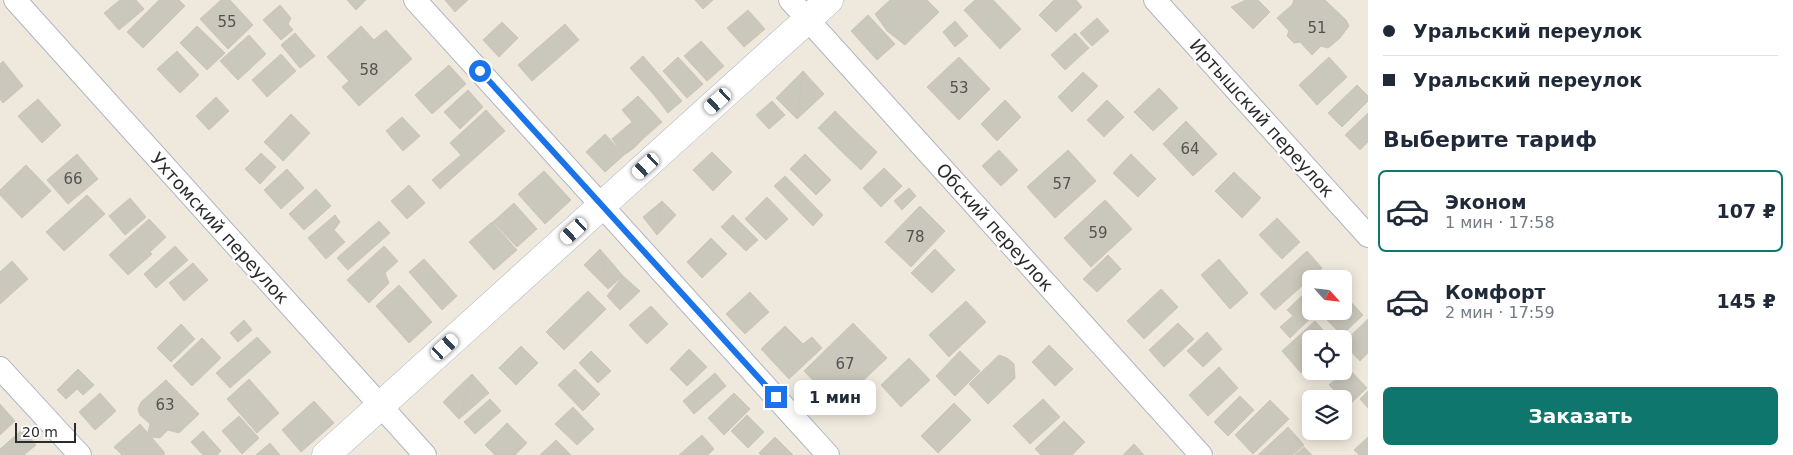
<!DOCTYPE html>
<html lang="ru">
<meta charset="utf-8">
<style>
:root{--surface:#fff;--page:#f2f2f3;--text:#1f2937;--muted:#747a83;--line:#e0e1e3;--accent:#0f766e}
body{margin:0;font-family:"DejaVu Sans",sans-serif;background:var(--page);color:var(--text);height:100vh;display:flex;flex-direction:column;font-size:19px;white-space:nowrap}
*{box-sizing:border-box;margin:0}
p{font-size:16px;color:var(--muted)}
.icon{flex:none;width:28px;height:28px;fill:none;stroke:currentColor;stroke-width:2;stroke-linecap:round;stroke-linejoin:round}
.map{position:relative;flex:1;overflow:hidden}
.sheet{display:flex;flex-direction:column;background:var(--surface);width:425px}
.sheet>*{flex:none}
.top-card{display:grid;align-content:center;height:110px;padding:0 15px;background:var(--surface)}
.needle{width:32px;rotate:117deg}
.buttons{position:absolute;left:1302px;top:270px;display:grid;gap:10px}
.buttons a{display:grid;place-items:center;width:50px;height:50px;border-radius:8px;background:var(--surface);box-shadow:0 2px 12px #0003;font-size:25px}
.scale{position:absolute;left:15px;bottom:12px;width:61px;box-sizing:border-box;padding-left:5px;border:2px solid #2c2c2c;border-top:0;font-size:14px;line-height:18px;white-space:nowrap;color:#2c2c2c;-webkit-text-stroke:4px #fff;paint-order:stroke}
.end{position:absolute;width:22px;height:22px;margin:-11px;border:6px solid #1a73e8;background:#fff;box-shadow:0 0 0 2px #fff}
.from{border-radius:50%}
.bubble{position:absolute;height:35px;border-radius:8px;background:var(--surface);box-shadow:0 2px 12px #0003;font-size:16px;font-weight:600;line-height:35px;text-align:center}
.car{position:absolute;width:15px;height:30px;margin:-15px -8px;border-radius:6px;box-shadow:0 0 4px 1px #0007;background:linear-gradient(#fff 24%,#345 0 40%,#fff 0 76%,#345 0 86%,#fff 0)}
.top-card b{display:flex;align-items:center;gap:18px;height:48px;font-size:19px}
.top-card b+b{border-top:1px solid var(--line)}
.top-card i{width:12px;height:12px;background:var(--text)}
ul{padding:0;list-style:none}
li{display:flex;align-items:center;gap:15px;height:82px;margin:0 10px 8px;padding:0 5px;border:2px solid transparent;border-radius:8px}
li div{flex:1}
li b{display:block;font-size:19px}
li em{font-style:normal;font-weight:600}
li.on{border-color:var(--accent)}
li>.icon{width:45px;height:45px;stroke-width:1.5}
h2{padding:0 15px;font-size:22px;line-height:60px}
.action{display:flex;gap:10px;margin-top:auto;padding:10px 15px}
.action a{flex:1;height:58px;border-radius:8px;background:var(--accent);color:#fff;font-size:20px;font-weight:600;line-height:58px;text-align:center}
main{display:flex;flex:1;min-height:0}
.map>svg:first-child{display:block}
</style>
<main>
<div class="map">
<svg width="1368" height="455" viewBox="0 0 1368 455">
<rect width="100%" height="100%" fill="#efe9dd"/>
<g fill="#cac7bc" stroke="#cbc5b6">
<polygon points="120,0 136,0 144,9 119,30 104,13"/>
<polygon points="159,0 179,0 185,6 143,48 127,32"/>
<polygon points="221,0 230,0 253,25 228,49 200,19"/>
<polygon points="347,0 366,0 356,10"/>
<polygon points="445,0 468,0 455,12"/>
<polygon points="695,0 713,0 703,9"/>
<polygon points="890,0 927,0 939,12 905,45 887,31 875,14"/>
<polygon points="975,0 993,0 1021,29 1000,49 964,10"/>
<polygon points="1054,0 1076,0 1082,7 1056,32 1039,15"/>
<polygon points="1246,0 1258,0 1270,12 1253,29 1231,7"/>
<polygon points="1294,0 1325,0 1346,20 1349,26 1340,38 1328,48 1321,46 1312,55 1300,42 1294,43 1287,36 1289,31 1277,18 1292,5"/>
<polygon points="280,5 291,18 288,24 293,30 281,40 263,20"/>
<polygon points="748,10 765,29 744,47 727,28"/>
<polygon points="868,15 895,44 877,60 851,31"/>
<polygon points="1097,18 1109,31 1092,46 1080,33"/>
<polygon points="955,21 968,36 955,47 943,32"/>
<polygon points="502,22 518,38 499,57 483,40"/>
<polygon points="565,24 579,40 532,81 518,65"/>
<polygon points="197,26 225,53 207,70 180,43"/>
<polygon points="361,26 374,40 386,30 412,59 359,106 342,87 349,81 327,57"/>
<polygon points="295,33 315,56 300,68 281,45"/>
<polygon points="1075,33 1089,48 1065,70 1051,55"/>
<polygon points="249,35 266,54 238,80 220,61"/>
<polygon points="701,41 724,66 707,81 684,56"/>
<polygon points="177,51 199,75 180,93 157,69"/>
<polygon points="281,54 296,71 267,97 252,80"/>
<polygon points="643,56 668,85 655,96 630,68"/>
<polygon points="678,57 703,84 687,98 663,71"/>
<polygon points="959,57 990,89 959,120 927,87"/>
<polygon points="1329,57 1347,77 1317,105 1299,85"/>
<polygon points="3,61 23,86 3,103 0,99 0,64"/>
<polygon points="449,65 466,84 432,114 415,95"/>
<polygon points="803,71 797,119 776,98"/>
<polygon points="803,71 824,94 797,119"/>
<polygon points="1083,72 1098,86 1072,112 1058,97"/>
<polygon points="668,85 682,101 668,113 655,96"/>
<polygon points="1357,85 1368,96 1368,101 1342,127 1328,113"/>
<polygon points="1159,88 1178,108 1153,131 1134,112"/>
<polygon points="468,90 483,107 460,129 444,112"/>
<polygon points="638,96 662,122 645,137 622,110"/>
<polygon points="216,97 229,111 209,130 196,116"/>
<polygon points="38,99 61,125 42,143 18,116"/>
<polygon points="1005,100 1021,117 997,141 981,124"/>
<polygon points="1107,100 1124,117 1104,137 1087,120"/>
<polygon points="772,101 785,115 769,129 756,115"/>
<polygon points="486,110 505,131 440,189 432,180 461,155 450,143"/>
<polygon points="835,111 856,132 839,149 818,128"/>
<polygon points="1368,113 1368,142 1360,150 1345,135"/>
<polygon points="291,114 310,133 283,161 264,142"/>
<polygon points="402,117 420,136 403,151 386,131"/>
<polygon points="1186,121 1217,154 1193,176 1163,144"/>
<polygon points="632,122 645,137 634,148 620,132"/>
<polygon points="620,132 634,148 624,155 612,139"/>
<polygon points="856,132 877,152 861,170 839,149"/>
<polygon points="605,134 624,155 605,172 586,152"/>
<polygon points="999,150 1018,170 1001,186 982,166"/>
<polygon points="1068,150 1096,181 1055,218 1027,187"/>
<polygon points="712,152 732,172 713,191 693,170"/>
<polygon points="261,153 276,167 260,184 245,169"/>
<polygon points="77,154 98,179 68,204 47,180"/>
<polygon points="805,154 831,180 816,195 790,169"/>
<polygon points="1131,154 1156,179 1138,197 1113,173"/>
<polygon points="26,165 51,191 22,218 0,195 0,190"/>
<polygon points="884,168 902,186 881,207 863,188"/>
<polygon points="287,169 304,188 281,209 264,190"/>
<polygon points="544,171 571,200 545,224 518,194"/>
<polygon points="1234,172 1261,198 1242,218 1215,191"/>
<polygon points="785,176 823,215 813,226 774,186"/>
<polygon points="409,185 425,203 407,219 391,201"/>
<polygon points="909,188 916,196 902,210 894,201"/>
<polygon points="316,189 331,206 304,230 289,214"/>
<polygon points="87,195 105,214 64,251 46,232"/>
<polygon points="767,197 788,219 766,240 745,219"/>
<polygon points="130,198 146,217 125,235 109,216"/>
<polygon points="1105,200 1132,229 1091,267 1064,238"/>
<polygon points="662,201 657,235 643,217"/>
<polygon points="662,201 676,215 657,235"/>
<polygon points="514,203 537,229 517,247 493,222"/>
<polygon points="920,206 945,231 911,267 885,242"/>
<polygon points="335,215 340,222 334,230 345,242 326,259 308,238"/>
<polygon points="733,215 758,240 746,251 721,227"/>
<polygon points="1277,218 1300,242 1282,259 1259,235"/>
<polygon points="149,219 166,237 150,252 152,254 128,275 109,255"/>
<polygon points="379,221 390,233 348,270 337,258"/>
<polygon points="492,222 517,250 494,270 469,242"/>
<polygon points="711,238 727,254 702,278 687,262"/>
<polygon points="175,246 188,260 156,288 144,274"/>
<polygon points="384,246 398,261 385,273 389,283 369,303 347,280"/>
<polygon points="600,249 608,289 584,265"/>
<polygon points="600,249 623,276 608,289"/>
<polygon points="935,249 955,270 932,293 911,273"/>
<polygon points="1307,251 1322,268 1275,310 1260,294"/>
<polygon points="1108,255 1121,269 1097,292 1083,279"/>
<polygon points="424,259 457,296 442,310 409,272"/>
<polygon points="1219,259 1248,293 1230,309 1201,275"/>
<polygon points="12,261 28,279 0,304 0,272"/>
<polygon points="193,263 208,280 184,301 169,283"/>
<polygon points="623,276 640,291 620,310 607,296"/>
<polygon points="399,285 432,322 409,343 376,306"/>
<polygon points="1311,287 1311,311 1318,311 1290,338 1280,327 1293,316 1287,310"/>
<polygon points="1161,289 1178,307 1144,339 1127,321"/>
<polygon points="588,291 606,309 564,350 546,332"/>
<polygon points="750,292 769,312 745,334 726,314"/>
<polygon points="1347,298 1363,315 1342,335 1325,318 1332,311 1344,311 1344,301"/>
<polygon points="966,301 986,322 949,357 929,335"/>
<polygon points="651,306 668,324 647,344 629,325"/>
<polygon points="1368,319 1368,353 1360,361 1344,344 1344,342"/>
<polygon points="244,320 252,330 238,342 230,333"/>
<polygon points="1315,321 1331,339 1311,339 1311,363 1301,373 1282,351"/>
<polygon points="853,323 887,358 837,405 804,371"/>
<polygon points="1178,323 1194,339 1164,367 1149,350"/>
<polygon points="181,324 195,339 171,362 157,348"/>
<polygon points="785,326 803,344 812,337 822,348 789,379 761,349"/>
<polygon points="1207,332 1222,349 1203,367 1187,351"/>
<polygon points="257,337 271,352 230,388 216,373"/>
<polygon points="202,338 221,358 192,386 173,366"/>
<polygon points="1049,345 1073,369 1055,386 1032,362"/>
<polygon points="521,346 538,363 516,385 499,368"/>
<polygon points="689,349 707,367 687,386 670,369"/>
<polygon points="591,351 611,371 598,383 579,363"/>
<polygon points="960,351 980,371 955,396 936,376"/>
<polygon points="999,355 1007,358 1014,364 1015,378 988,404 969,384"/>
<polygon points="909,358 930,380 901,407 881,385"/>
<polygon points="1219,367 1238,388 1208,416 1189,395"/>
<polygon points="1348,368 1367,388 1349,405 1329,385"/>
<polygon points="78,369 94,385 83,395 77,389 66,399 57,390"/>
<polygon points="575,369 600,394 583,411 558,385"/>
<polygon points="715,373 726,386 694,414 683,401"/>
<polygon points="472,374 459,419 443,402"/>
<polygon points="472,374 489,393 459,419"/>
<polygon points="249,379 279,413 257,433 227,399"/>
<polygon points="166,380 199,414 179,433 168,430 160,438 152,437 148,432 150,424 140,415 138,409 141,402"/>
<polygon points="1368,391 1368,408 1360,399"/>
<polygon points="100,393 116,411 95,430 79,412"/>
<polygon points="734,393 750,409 724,435 708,418"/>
<polygon points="1240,396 1254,410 1228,436 1214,422"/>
<polygon points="490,399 501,411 475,434 464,422"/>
<polygon points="1043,399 1060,417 1030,444 1013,426"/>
<polygon points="1270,400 1289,419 1253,454 1235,435"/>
<polygon points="314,401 334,423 301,452 282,430"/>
<polygon points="954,403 971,420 938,453 921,436"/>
<polygon points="0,404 15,421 0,435"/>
<polygon points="573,407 594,429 577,445 555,424"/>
<polygon points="747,415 764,432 748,448 731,431"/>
<polygon points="239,416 259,438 242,454 222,431"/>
<polygon points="1064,421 1085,442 1072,455 1041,455 1035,449"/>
<polygon points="507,423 527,443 515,455 495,455 485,445"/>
<polygon points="140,424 165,453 163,455 122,455 114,447"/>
<polygon points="1288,427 1304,445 1293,455 1258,455"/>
<polygon points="23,429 36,445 24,455 0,455 0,449"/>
<polygon points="203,431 221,451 217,455 203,455 191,442"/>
<polygon points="702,435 714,449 708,455 679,455"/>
<polygon points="775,437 793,455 761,455 759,453"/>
<polygon points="1368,437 1368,455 1359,455 1354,450"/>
<polygon points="556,440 571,455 540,455"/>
<polygon points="270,443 280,455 256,455"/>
<polygon points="1134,444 1144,455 1123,455"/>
<polygon points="1304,447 1312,455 1295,455"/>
</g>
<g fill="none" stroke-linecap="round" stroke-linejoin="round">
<defs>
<g id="street">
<polyline points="15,0 425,455"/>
<polyline points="415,0 828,455"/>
<polyline points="790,0 1201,455"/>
<polyline points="1155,0 1368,236"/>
<polyline points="0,368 80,455"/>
</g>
<polyline id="secondary" points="326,455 829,0"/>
</defs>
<use href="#street" stroke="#b1b3c1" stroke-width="24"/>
<use href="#secondary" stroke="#b1b3c1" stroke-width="29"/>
<use href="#street" stroke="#fff" stroke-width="22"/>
<use href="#secondary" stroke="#fff" stroke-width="28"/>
</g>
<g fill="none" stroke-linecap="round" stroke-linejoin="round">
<polyline stroke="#1a73e8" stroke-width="6" points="480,71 776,397"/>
</g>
<g text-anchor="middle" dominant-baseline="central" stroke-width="4.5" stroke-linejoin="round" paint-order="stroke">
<g font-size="15" fill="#545350">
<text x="227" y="22">55</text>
<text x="1317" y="28">51</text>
<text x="369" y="70">58</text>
<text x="959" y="88">53</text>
<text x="1190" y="149">64</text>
<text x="73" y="179">66</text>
<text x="1062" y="184">57</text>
<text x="1098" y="233">59</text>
<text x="915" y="237">78</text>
<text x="845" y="364">67</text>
<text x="165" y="405">63</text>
</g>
<g font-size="18" fill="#2c2c2c" stroke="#fff">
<text transform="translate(1262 118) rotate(48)">Иртышский переулок</text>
<text transform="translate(995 227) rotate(48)">Обский переулок</text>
<text transform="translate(220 228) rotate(48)">Ухтомский переулок</text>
</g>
</g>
</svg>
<div class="buttons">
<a><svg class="needle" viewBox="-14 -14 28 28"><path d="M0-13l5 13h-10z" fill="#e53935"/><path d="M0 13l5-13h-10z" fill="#747a83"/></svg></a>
<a><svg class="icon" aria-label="locate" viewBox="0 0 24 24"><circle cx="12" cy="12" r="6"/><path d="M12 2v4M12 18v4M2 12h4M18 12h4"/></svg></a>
<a><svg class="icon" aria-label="layers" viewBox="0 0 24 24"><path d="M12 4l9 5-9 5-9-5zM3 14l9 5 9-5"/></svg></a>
</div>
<div class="scale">20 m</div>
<i class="end from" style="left:480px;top:71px"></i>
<i class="end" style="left:776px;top:397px"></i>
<div class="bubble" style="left:794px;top:380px;width:82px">1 мин</div>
<i class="car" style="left:718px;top:101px;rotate:228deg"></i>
<i class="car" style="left:646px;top:166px;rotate:228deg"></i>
<i class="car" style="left:574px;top:231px;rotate:228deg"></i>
<i class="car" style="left:445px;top:347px;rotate:48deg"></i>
</div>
<section class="sheet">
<div class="top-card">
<b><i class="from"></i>Уральский переулок</b>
<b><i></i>Уральский переулок</b>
</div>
<h2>Выберите тариф</h2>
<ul>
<li class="on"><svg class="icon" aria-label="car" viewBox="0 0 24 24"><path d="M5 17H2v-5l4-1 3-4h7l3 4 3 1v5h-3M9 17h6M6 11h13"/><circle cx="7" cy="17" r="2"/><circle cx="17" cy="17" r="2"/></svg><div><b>Эконом</b><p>1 мин · 17:58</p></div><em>107 ₽</em></li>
<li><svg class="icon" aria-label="car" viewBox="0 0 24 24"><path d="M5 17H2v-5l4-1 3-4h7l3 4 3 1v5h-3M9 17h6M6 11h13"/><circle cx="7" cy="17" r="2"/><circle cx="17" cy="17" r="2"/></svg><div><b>Комфорт</b><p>2 мин · 17:59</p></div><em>145 ₽</em></li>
</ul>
<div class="action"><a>Заказать</a></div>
</section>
</main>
